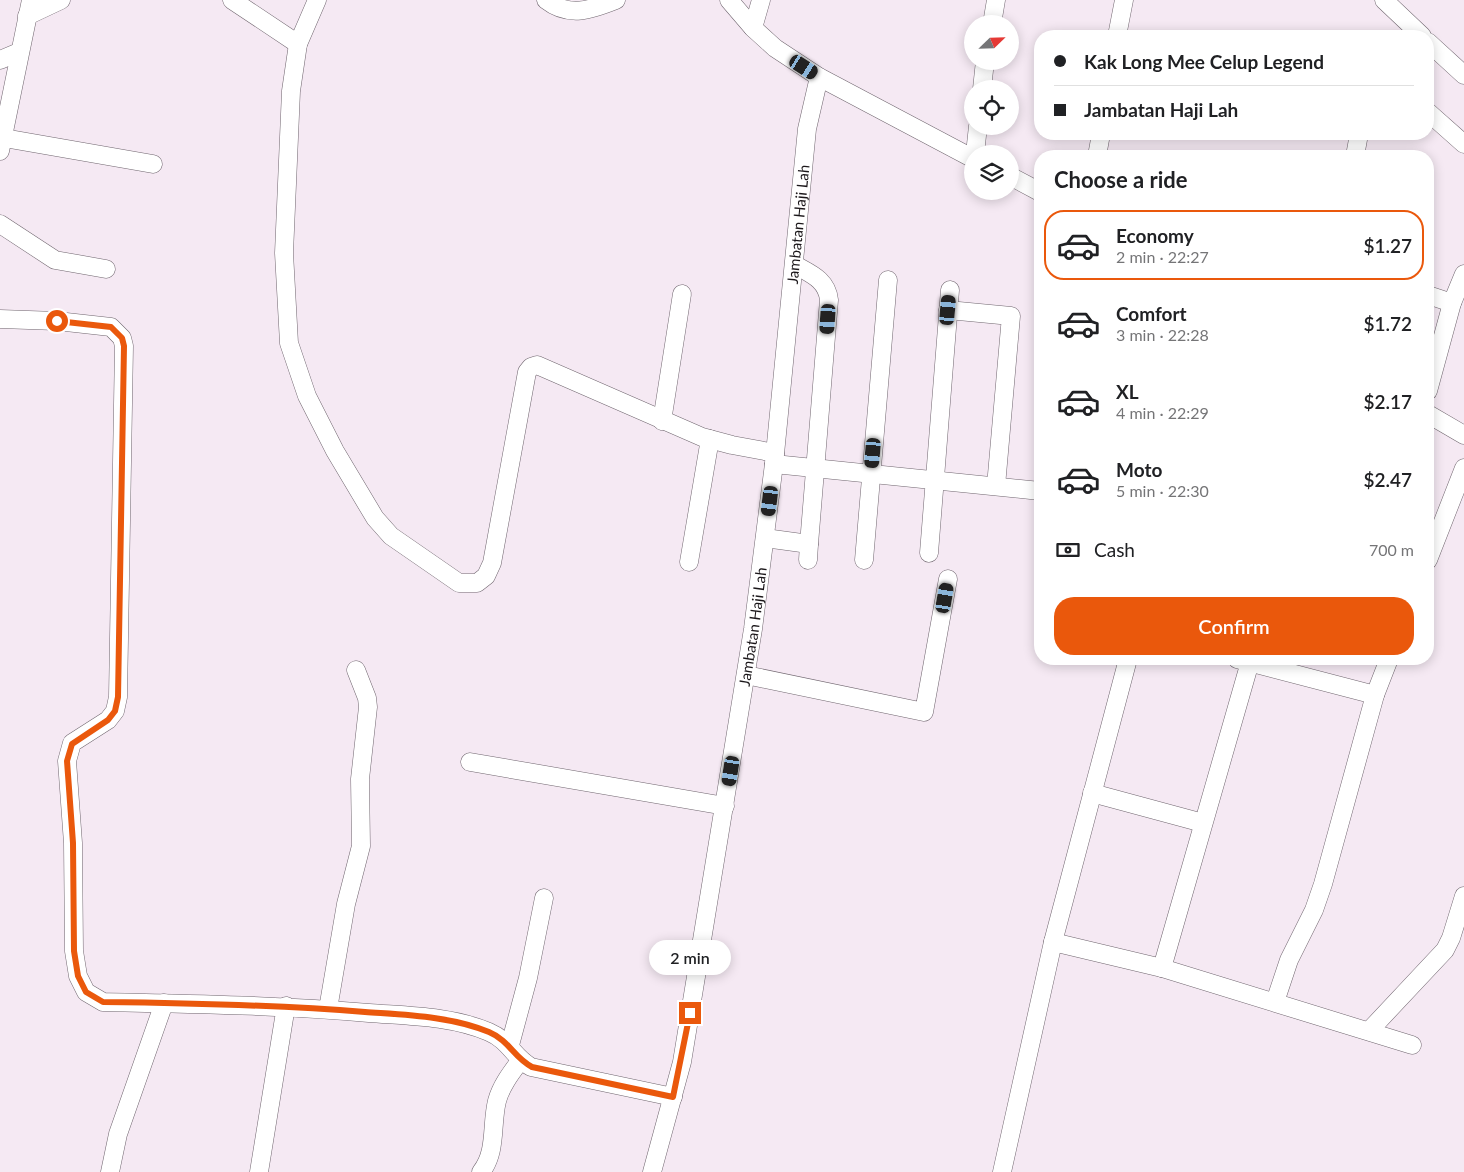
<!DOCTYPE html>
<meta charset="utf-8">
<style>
:root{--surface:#fff;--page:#f2f2f2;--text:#202124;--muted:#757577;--line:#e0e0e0;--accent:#ea580c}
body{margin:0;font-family:Lato,sans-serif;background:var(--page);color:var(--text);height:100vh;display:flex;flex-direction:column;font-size:19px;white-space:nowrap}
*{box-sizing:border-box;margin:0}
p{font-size:16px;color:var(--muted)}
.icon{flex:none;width:28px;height:28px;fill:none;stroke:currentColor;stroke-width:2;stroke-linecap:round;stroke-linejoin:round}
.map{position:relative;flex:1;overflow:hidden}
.drawer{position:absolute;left:1034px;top:150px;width:400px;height:515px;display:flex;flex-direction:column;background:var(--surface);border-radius:20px;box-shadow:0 2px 12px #0003}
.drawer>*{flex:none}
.hud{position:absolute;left:1034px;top:30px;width:400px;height:110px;border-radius:20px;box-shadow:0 2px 12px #0003;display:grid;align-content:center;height:110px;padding:0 20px;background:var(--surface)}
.needle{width:32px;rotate:67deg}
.controls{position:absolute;left:964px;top:15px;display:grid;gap:10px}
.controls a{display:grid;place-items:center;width:55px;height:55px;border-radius:50%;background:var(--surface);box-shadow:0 2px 12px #0003;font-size:25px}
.end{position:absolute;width:22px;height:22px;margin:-11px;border:6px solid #ea580c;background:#fff;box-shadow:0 0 0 2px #fff}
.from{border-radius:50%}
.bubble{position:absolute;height:35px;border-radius:18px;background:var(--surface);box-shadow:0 2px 12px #0003;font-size:16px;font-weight:600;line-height:35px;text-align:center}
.car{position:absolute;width:15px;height:30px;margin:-15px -8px;border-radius:6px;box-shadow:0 0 4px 1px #0007;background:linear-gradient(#222 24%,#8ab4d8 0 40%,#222 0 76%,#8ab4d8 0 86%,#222 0)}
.hud b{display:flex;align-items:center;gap:18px;height:48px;font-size:19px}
.hud b+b{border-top:1px solid var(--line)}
.hud i{width:12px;height:12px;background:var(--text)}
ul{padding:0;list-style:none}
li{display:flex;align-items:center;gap:15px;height:70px;margin:0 10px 8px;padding:0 10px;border:2px solid transparent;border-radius:20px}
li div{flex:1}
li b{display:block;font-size:19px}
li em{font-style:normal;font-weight:600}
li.current{border-color:var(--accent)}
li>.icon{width:45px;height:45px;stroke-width:1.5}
h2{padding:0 20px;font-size:22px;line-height:60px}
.pay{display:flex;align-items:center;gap:12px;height:55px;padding:0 20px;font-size:19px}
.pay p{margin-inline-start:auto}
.button{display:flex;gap:10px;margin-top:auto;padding:10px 20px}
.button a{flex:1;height:58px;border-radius:20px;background:var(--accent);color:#fff;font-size:20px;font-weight:600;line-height:58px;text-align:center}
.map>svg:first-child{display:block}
</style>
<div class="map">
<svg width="1464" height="1172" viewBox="0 0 1464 1172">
<rect width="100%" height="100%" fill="#f5e9f3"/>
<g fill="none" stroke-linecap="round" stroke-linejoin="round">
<defs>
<g id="minor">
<polyline points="232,0 298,44"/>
<polyline points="317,0 298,44 291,91 284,253 289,343 307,396 335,451 375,518 391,536 459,583 477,583 486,576 492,563 527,372 531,367 537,365 702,437 732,445 775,453"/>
<path d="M546,0C569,18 591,10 616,0"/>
<polyline points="729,0 753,28 775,48 819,77 972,158"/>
<polyline points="1384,0 1422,36"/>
<polyline points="27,16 61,0"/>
<polyline points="992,24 996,0"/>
<polyline points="753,28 761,0"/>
<polyline points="1117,36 1124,0"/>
<polyline points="1428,42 1464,75"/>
<polyline points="0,60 19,52"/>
<polyline points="982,89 985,61"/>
<polyline points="1428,112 1464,144"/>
<polyline points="4,138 153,164"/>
<polyline points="0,151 31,0"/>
<polyline points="975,154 978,126"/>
<polyline points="1097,156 1101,134"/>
<polyline points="1355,156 1359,134"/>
<polyline points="1010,176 1040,192"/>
<polyline points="0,224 55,260 106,269"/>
<polyline points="1428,295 1452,303"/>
<polyline points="948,310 1011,316 996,486"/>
<path d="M0,319L57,321L111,327L122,338L124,346L118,697L115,711L108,720L72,743L67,761L73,843L74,951L78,976L86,992L103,1002C192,1004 280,1005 369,1013C408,1016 451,1016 489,1032C510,1041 513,1057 531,1067L673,1097"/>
<polyline points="1428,391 1452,303 1464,274"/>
<polyline points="1428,414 1464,435"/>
<polyline points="662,421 682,294"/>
<polyline points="774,464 1040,491"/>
<path d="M765,538L809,544L829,300C827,280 811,274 795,265"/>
<polyline points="929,553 950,290"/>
<polyline points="808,560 809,544"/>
<polyline points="864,560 888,280"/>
<polyline points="1428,560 1464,468"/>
<polyline points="689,562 710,439"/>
<polyline points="1237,659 1375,695"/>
<polyline points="746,675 924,712 948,579"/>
<polyline points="470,762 725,806"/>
<polyline points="1092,793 1203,823"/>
<polyline points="1053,942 1162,968 1412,1045"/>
<polyline points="1162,968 1250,662"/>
<polyline points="1275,1002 1289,960 1314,910 1323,884 1375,695 1389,659"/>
<polyline points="328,1009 346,904 361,846 360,779 368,707 367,698 356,670"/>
<polyline points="1369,1031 1445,950 1451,938 1464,896"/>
<polyline points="510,1045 528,978 544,898"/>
<polyline points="110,1172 118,1134 164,1003"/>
<polyline points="259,1172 286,1006"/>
<path d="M481,1172C497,1152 491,1125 497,1101C501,1086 511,1073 520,1061"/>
<path id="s1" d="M652,1172L682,1062L753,629L774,464L807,129L819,77"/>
<polyline points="1002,1172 1053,942 1128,659"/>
</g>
</defs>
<use href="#minor" stroke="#70666f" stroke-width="19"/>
<use href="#minor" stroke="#fff" stroke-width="18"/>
</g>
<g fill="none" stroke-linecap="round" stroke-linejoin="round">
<path stroke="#ea580c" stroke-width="6" d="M57,321L111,327L122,338L124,346L118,697L115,711L108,720L72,744L67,761L73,843L74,951L78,976L86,992L103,1002C191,1003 278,1005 365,1012C406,1015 450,1016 489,1032C510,1041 513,1057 532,1067L673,1097L690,1013"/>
</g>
<g text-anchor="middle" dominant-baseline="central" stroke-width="5" stroke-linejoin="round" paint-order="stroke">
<g font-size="15" fill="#1b171a" stroke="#fff">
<text stroke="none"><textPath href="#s1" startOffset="960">Jambatan Haji Lah</textPath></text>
<text stroke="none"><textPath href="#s1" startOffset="555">Jambatan Haji Lah</textPath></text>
</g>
</g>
</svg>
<div class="controls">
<a><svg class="needle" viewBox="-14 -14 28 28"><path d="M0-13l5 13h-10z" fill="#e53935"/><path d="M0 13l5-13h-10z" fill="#757577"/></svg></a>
<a><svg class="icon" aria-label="locate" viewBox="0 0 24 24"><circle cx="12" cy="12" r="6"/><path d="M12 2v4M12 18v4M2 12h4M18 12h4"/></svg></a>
<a><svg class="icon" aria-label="layers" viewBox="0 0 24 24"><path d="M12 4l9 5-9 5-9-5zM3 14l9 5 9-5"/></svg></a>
</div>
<i class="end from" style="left:57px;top:321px"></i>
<i class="end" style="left:690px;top:1013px"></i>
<div class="bubble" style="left:649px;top:940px;width:82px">2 min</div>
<i class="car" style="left:804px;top:67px;rotate:123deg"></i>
<i class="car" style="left:948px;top:310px;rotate:5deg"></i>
<i class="car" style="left:828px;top:319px;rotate:184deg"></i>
<i class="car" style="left:873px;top:453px;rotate:185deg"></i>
<i class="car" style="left:770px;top:501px;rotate:187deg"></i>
<i class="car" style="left:945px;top:598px;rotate:10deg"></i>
<i class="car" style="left:731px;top:771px;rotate:189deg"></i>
<div class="hud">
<b><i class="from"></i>Kak Long Mee Celup Legend</b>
<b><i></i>Jambatan Haji Lah</b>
</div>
<section class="drawer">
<h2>Choose a ride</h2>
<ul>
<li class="current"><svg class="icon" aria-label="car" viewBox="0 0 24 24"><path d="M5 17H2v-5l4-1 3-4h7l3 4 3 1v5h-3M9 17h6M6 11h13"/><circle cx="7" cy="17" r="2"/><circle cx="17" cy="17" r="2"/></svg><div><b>Economy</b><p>2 min · 22:27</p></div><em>$1.27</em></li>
<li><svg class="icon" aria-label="car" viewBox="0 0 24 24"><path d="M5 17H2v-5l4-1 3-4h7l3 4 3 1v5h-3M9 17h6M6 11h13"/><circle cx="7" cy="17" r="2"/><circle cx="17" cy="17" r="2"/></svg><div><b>Comfort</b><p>3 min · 22:28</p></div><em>$1.72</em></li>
<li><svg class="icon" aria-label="car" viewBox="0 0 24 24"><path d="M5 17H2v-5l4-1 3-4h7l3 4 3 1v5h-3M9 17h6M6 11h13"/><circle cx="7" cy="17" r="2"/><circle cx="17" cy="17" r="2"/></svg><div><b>XL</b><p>4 min · 22:29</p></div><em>$2.17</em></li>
<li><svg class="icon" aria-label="car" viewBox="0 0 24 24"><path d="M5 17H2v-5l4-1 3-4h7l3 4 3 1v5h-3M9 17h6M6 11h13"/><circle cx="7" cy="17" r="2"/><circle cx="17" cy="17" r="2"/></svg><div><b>Moto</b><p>5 min · 22:30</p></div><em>$2.47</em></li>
</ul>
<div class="pay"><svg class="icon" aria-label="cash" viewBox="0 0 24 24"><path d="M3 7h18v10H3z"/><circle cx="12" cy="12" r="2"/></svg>Cash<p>700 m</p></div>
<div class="button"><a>Confirm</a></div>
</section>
</div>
